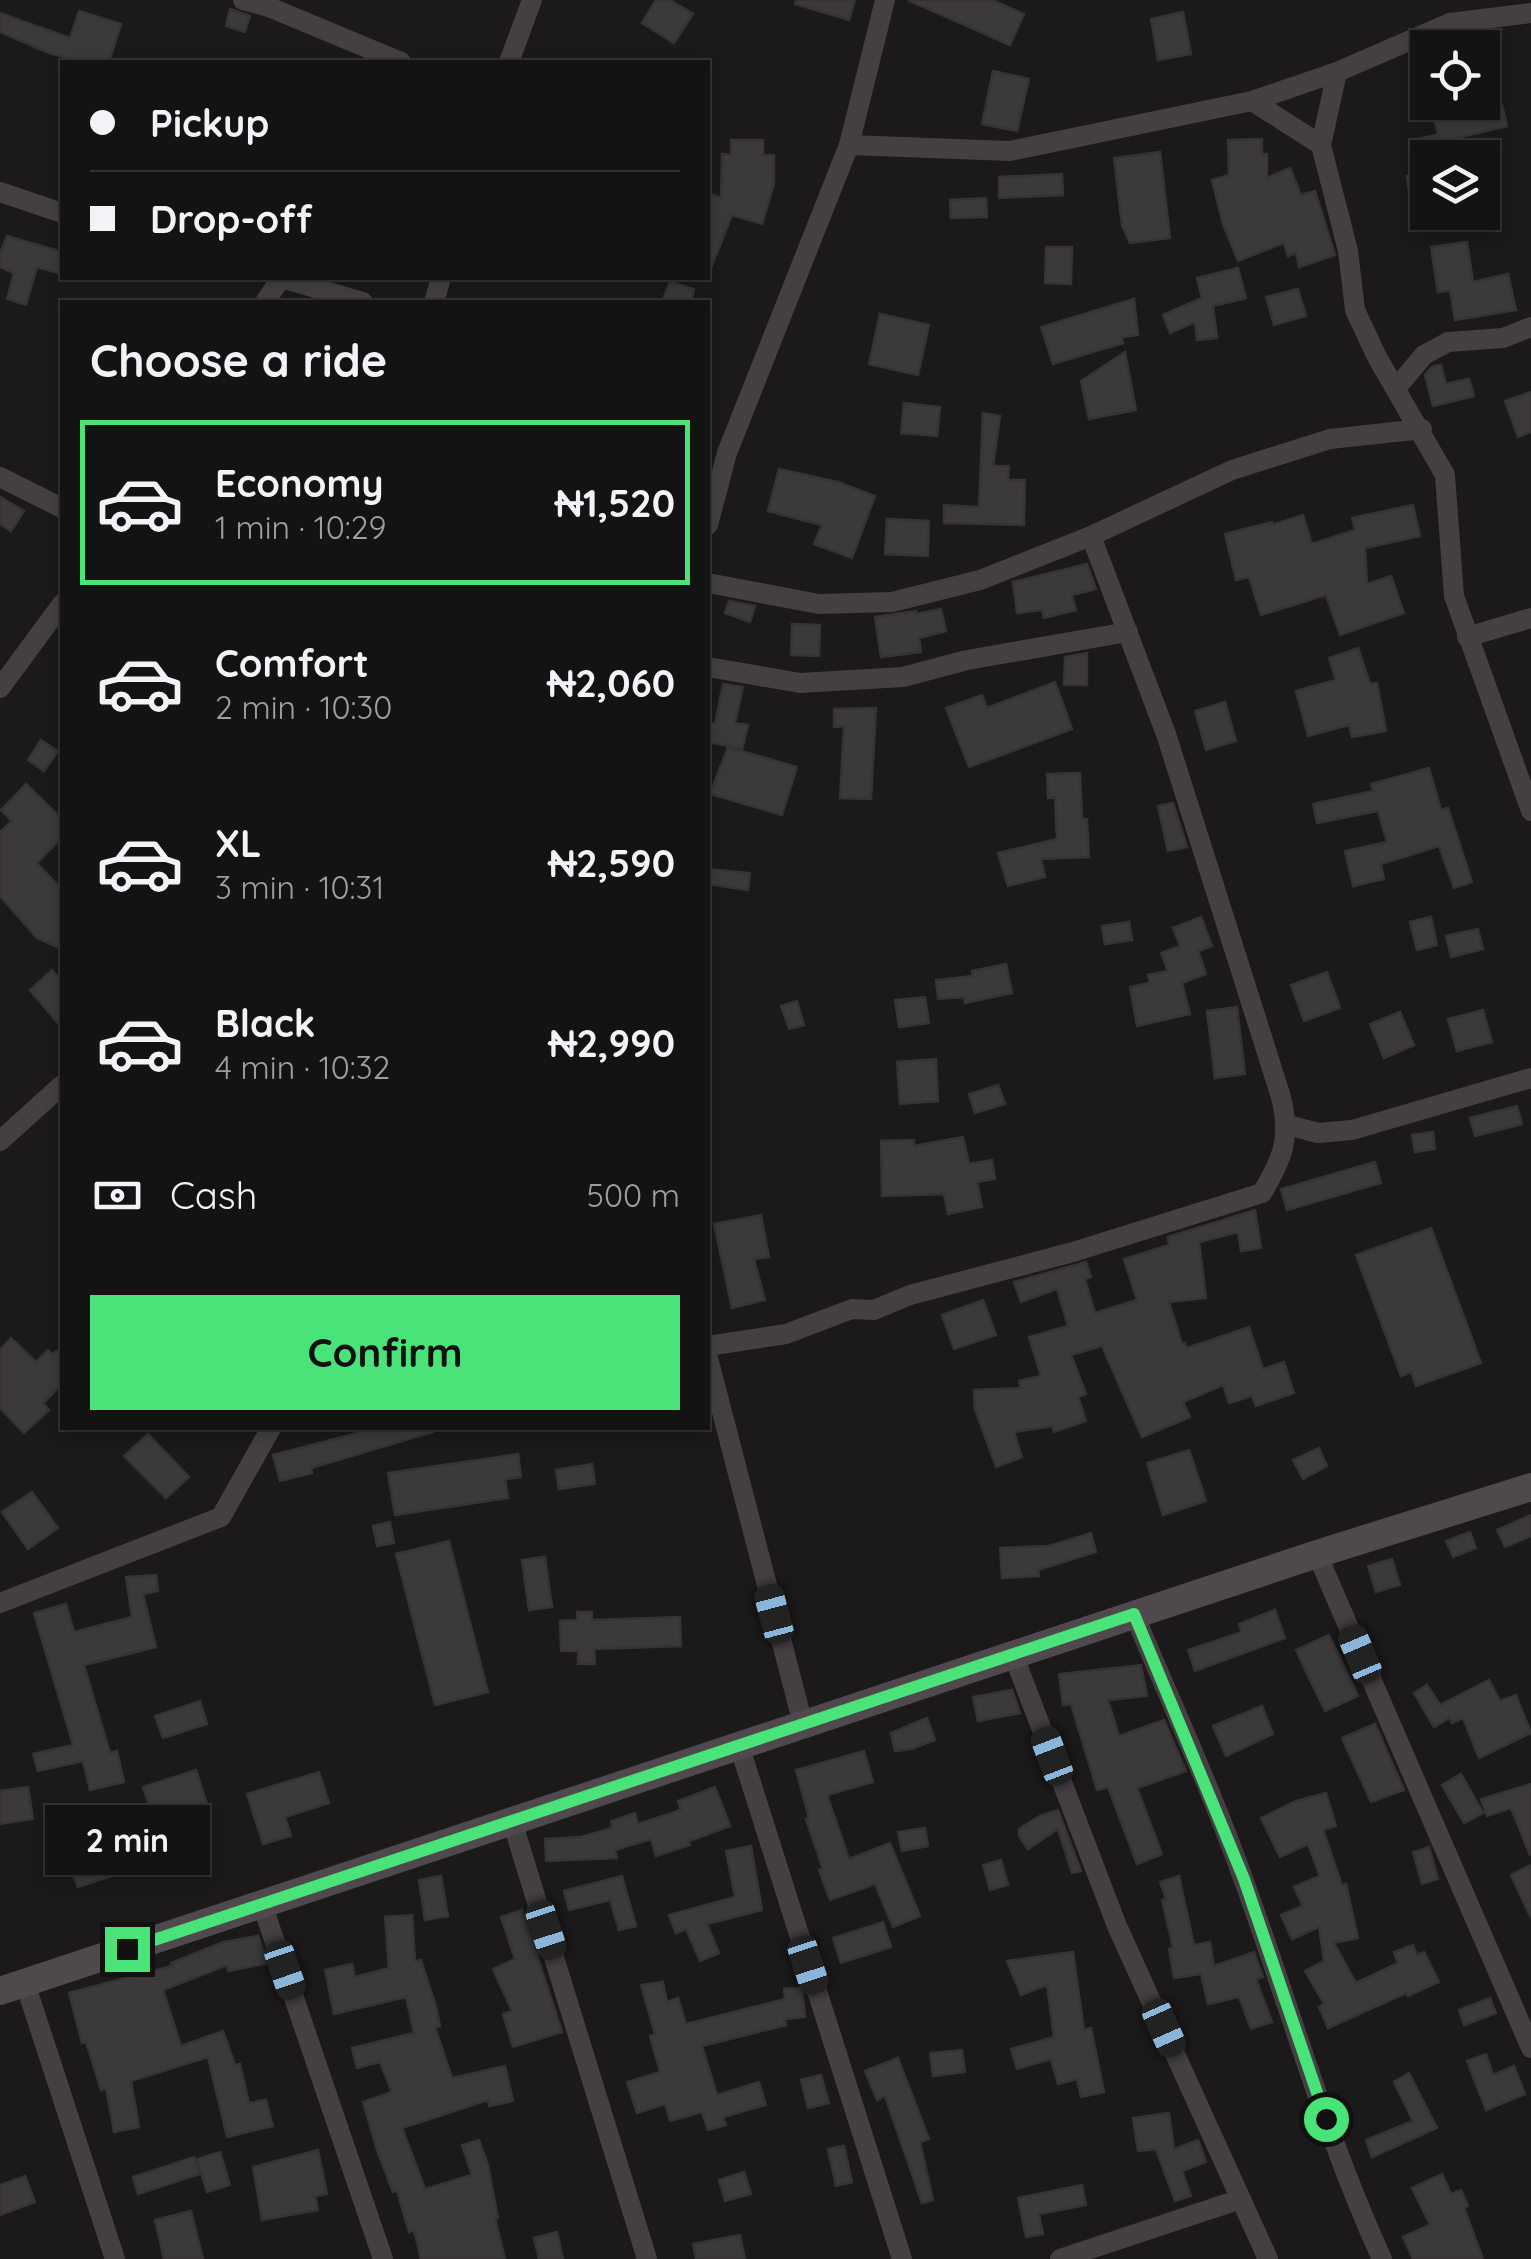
<!DOCTYPE html>
<meta charset="utf-8">
<style>
:root{--surface:#141313;--page:#1d1c1c;--text:#f1f3f6;--muted:#9d9ea0;--line:#333233;--accent:#49e379}
body{margin:0;font-family:Quicksand,sans-serif;background:var(--page);color:var(--text);height:100vh;display:flex;flex-direction:column;font-size:38px;white-space:nowrap}
*{box-sizing:border-box;margin:0}
p{font-size:32px;color:var(--muted)}
.icon{flex:none;width:55px;height:55px;fill:none;stroke:currentColor;stroke-width:2;stroke-linecap:round;stroke-linejoin:round}
.map{position:relative;flex:1;overflow:hidden}
.panel{position:absolute;left:60px;top:300px;width:650px;height:1130px;display:flex;flex-direction:column;background:var(--surface);border-radius:0px;box-shadow:0 5px 15px #0003,0 0 0 2px var(--line)}
.panel>*{flex:none}
.banner{position:absolute;left:60px;top:60px;width:650px;height:220px;border-radius:0px;box-shadow:0 5px 15px #0003,0 0 0 2px var(--line);display:grid;align-content:center;height:220px;padding:0 30px;background:var(--surface)}
.fabs{position:absolute;left:1410px;top:30px;display:grid;gap:20px}
.fabs a{display:grid;place-items:center;width:90px;height:90px;border-radius:0px;background:var(--surface);box-shadow:0 5px 15px #0003,0 0 0 2px var(--line);font-size:50px}
.end{position:absolute;width:45px;height:45px;margin:-22px;border:12px solid #49e379;background:#111;box-shadow:0 0 0 5px #111}
.from{border-radius:50%}
.bubble{position:absolute;height:70px;border-radius:0px;background:var(--surface);box-shadow:0 5px 15px #0003,0 0 0 2px var(--line);font-size:32px;font-weight:700;line-height:70px;text-align:center}
.car{position:absolute;width:30px;height:60px;margin:-30px -15px;border-radius:12px;box-shadow:0 0 8px 2px #0007;background:linear-gradient(#222 24%,#8ab4d8 0 40%,#222 0 76%,#8ab4d8 0 86%,#222 0)}
.banner b{display:flex;align-items:center;gap:35px;height:95px;font-size:38px}
.banner b+b{border-top:2px solid var(--line)}
.banner i{width:25px;height:25px;background:var(--text)}
ul{padding:0;list-style:none}
li{display:flex;align-items:center;gap:30px;height:165px;margin:0 20px 15px;padding:0 10px;border:5px solid transparent;border-radius:0px}
li div{flex:1}
li b{display:block;font-size:38px}
li em{font-style:normal;font-weight:700}
li.on{border-color:var(--accent)}
li>.icon{width:90px;height:90px;stroke-width:1.5}
h2{padding:0 30px;font-size:45px;line-height:120px}
.pay{display:flex;align-items:center;gap:25px;height:110px;padding:0 30px;font-size:38px}
.pay p{margin-inline-start:auto}
.button{display:flex;gap:20px;margin-top:auto;padding:20px 30px}
.button a{flex:1;height:115px;border-radius:0px;background:var(--accent);color:#111;font-size:40px;font-weight:700;line-height:115px;text-align:center}
.map>svg:first-child{display:block}
</style>
<div class="map">
<svg width="1531" height="2259" viewBox="0 0 1531 2259">
<rect width="100%" height="100%" fill="#1b1919"/>
<g fill="#3c393b" stroke="#363334" stroke-width="2.5">
<polygon points="656,0 670,0 693,14 674,43 642,23"/>
<polygon points="796,0 855,0 849,20 795,4"/>
<polygon points="908,0 992,0 1024,14 1010,45"/>
<polygon points="230,9 250,16 245,32 226,26"/>
<polygon points="79,11 121,24 109,62 82,62 49,53 0,32 0,13 70,38"/>
<polygon points="1183,12 1191,54 1158,60 1151,19"/>
<polygon points="993,71 1029,79 1017,131 982,124"/>
<polygon points="1430,102 1461,102 1464,115 1502,105 1507,126 1440,142"/>
<polygon points="1437,135 1441,152 1422,156 1418,139"/>
<polygon points="1262,139 1262,154 1267,154 1267,178 1290,168 1301,195 1315,191 1335,255 1299,267 1296,253 1288,256 1284,243 1238,261 1223,224 1212,180 1229,175 1228,140"/>
<polygon points="731,140 763,140 763,155 774,155 774,183 762,224 732,215 708,275 708,193 721,198 722,154 731,155"/>
<polygon points="1160,152 1170,238 1130,243 1122,225 1114,158"/>
<polygon points="1428,173 1428,215 1412,218 1407,176"/>
<polygon points="1062,174 1063,195 999,198 999,177"/>
<polygon points="986,198 987,217 951,218 950,200"/>
<polygon points="7,236 62,252 58,273 37,267 26,305 7,299 14,273 0,267 0,253"/>
<polygon points="1467,242 1473,282 1508,274 1516,310 1455,320 1450,290 1438,292 1431,247"/>
<polygon points="1046,247 1072,247 1071,284 1045,283"/>
<polygon points="1238,268 1246,298 1213,306 1217,338 1197,340 1195,322 1170,333 1163,315 1202,298 1197,278"/>
<polygon points="670,282 694,289 691,302 662,302"/>
<polygon points="1298,289 1306,316 1274,325 1266,297"/>
<polygon points="1134,299 1138,335 1122,337 1123,343 1053,364 1041,327"/>
<polygon points="880,314 929,325 918,375 869,364"/>
<polygon points="1125,352 1136,410 1089,419 1081,381"/>
<polygon points="1441,365 1446,384 1469,379 1474,396 1433,406 1425,375 1432,367"/>
<polygon points="1531,392 1531,432 1518,437 1505,401"/>
<polygon points="904,403 940,407 937,436 901,433"/>
<polygon points="983,413 1000,416 993,466 1009,466 1008,480 1025,480 1024,525 944,523 944,505 979,507"/>
<polygon points="779,469 838,482 875,496 852,558 814,544 822,525 768,511"/>
<polygon points="0,497 24,511 11,531 0,524"/>
<polygon points="1413,505 1420,536 1365,548 1367,584 1391,576 1404,613 1340,635 1326,595 1261,615 1249,577 1236,580 1225,534 1272,522 1272,525 1303,515 1312,544 1355,530 1352,518"/>
<polygon points="887,519 929,521 928,556 885,554"/>
<polygon points="1087,564 1096,589 1072,595 1076,610 1044,618 1042,610 1017,613 1013,582"/>
<polygon points="729,601 755,606 750,622 725,613"/>
<polygon points="941,609 946,631 919,638 921,652 881,657 875,617 916,611 916,614"/>
<polygon points="792,624 820,625 819,656 791,655"/>
<polygon points="1358,648 1370,684 1377,683 1386,731 1352,737 1349,725 1308,736 1296,691 1336,680 1329,658"/>
<polygon points="1087,653 1087,685 1064,685 1065,657"/>
<polygon points="1055,682 1072,729 969,767 946,708 982,695 987,708"/>
<polygon points="723,684 743,687 735,723 748,725 742,749 708,742 708,722 715,724"/>
<polygon points="1225,702 1236,741 1206,750 1195,711"/>
<polygon points="876,708 871,799 840,798 844,726 834,727 834,709"/>
<polygon points="41,740 58,751 44,771 28,760"/>
<polygon points="728,747 797,767 782,815 710,794"/>
<polygon points="1429,768 1441,810 1448,808 1472,882 1454,888 1439,846 1381,864 1384,879 1353,886 1345,851 1387,842 1378,811 1317,823 1313,804 1373,791 1371,784"/>
<polygon points="1080,773 1082,819 1087,819 1089,857 1041,859 1045,877 1008,886 998,853 1057,839 1055,798 1048,798 1047,774"/>
<polygon points="26,784 62,819 62,837 37,863 62,890 62,949 37,938 0,896 0,832 12,821 1,810"/>
<polygon points="1173,803 1187,847 1168,851 1158,806"/>
<polygon points="708,869 750,873 748,890 708,884"/>
<polygon points="1201,917 1212,946 1198,951 1206,974 1182,983 1190,1014 1137,1026 1130,987 1150,983 1148,975 1168,971 1161,953 1180,946 1173,928"/>
<polygon points="1431,917 1437,945 1417,950 1410,922"/>
<polygon points="1129,922 1132,940 1105,944 1102,926"/>
<polygon points="1478,929 1483,949 1451,957 1446,936"/>
<polygon points="1006,964 1012,993 965,1003 964,997 938,999 936,980 973,976 972,971"/>
<polygon points="52,970 62,982 62,1028 30,990"/>
<polygon points="1327,972 1340,1008 1304,1021 1291,985"/>
<polygon points="925,997 929,1023 899,1027 895,1000"/>
<polygon points="797,1001 804,1025 789,1029 781,1006"/>
<polygon points="1237,1007 1245,1074 1215,1078 1207,1011"/>
<polygon points="1483,1010 1492,1042 1457,1051 1448,1019"/>
<polygon points="1400,1012 1414,1045 1384,1058 1370,1024"/>
<polygon points="936,1059 938,1101 900,1104 897,1062"/>
<polygon points="998,1085 1005,1104 975,1113 969,1094"/>
<polygon points="1517,1106 1522,1124 1475,1136 1470,1118"/>
<polygon points="1433,1132 1435,1149 1415,1152 1412,1135"/>
<polygon points="963,1137 969,1164 992,1160 995,1179 977,1182 982,1207 948,1214 944,1194 882,1196 881,1141 914,1140 914,1146"/>
<polygon points="1375,1162 1381,1183 1287,1210 1281,1189"/>
<polygon points="1255,1210 1261,1248 1241,1251 1238,1232 1199,1242 1206,1298 1169,1302 1182,1344 1185,1343 1187,1348 1249,1327 1263,1369 1284,1362 1294,1393 1256,1406 1252,1396 1229,1403 1223,1385 1183,1402 1190,1417 1142,1437 1102,1346 1071,1355 1086,1394 1078,1397 1086,1421 1054,1432 1052,1426 1014,1432 1022,1457 996,1467 975,1409 974,1390 1021,1388 1019,1381 1041,1376 1029,1337 1068,1326 1057,1289 1021,1302 1014,1282 1086,1262 1091,1277 1085,1279 1095,1313 1137,1300 1124,1259 1169,1245 1168,1237"/>
<polygon points="761,1215 769,1257 754,1259 765,1300 732,1308 714,1224"/>
<polygon points="1431,1228 1481,1363 1416,1386 1411,1372 1401,1376 1356,1255"/>
<polygon points="983,1300 996,1335 954,1349 942,1315"/>
<polygon points="11,1338 36,1362 48,1350 52,1354 62,1348 62,1384 43,1403 49,1410 24,1433 0,1408 0,1350"/>
<polygon points="356,1428 432,1428 433,1432 311,1468 312,1473 280,1481 273,1455 358,1433"/>
<polygon points="148,1434 189,1477 166,1498 124,1456"/>
<polygon points="1319,1448 1327,1466 1303,1479 1293,1460"/>
<polygon points="1189,1450 1206,1501 1163,1515 1147,1463"/>
<polygon points="518,1454 521,1477 505,1479 508,1498 395,1515 388,1473"/>
<polygon points="592,1464 595,1484 559,1489 556,1470"/>
<polygon points="32,1492 58,1528 28,1549 2,1512"/>
<polygon points="1531,1515 1531,1536 1505,1547 1497,1530"/>
<polygon points="390,1522 394,1543 377,1546 373,1526"/>
<polygon points="1470,1532 1476,1548 1453,1557 1446,1541"/>
<polygon points="1091,1533 1096,1552 1038,1570 1039,1576 1002,1578 1000,1548 1049,1546"/>
<polygon points="449,1541 488,1692 435,1705 396,1554"/>
<polygon points="545,1557 552,1607 529,1610 522,1560"/>
<polygon points="1392,1559 1400,1585 1376,1592 1368,1566"/>
<polygon points="156,1575 158,1591 143,1594 156,1647 84,1665 110,1753 117,1751 124,1782 90,1790 83,1761 38,1771 33,1754 73,1745 34,1613 66,1604 74,1632 132,1617 126,1577"/>
<polygon points="1275,1610 1285,1638 1195,1671 1188,1650 1242,1632 1239,1624"/>
<polygon points="577,1612 592,1612 592,1620 680,1617 681,1646 594,1649 595,1664 578,1664 578,1651 561,1651 560,1621 577,1620"/>
<polygon points="1329,1635 1358,1696 1325,1711 1296,1650"/>
<polygon points="1141,1665 1147,1696 1108,1700 1119,1736 1164,1720 1186,1771 1137,1788 1162,1854 1137,1864 1108,1787 1097,1790 1071,1704 1063,1705 1059,1674"/>
<polygon points="1489,1680 1500,1701 1516,1695 1531,1733 1479,1758 1463,1718 1452,1723 1449,1718 1434,1727 1414,1693 1427,1685 1440,1705"/>
<polygon points="1012,1690 1020,1713 978,1721 973,1697"/>
<polygon points="200,1701 207,1724 163,1738 155,1716"/>
<polygon points="1262,1706 1273,1734 1226,1756 1213,1726"/>
<polygon points="927,1718 935,1740 911,1749 895,1751 891,1733"/>
<polygon points="1375,1724 1404,1790 1371,1802 1342,1738"/>
<polygon points="864,1751 873,1782 827,1795 849,1859 890,1843 920,1916 893,1927 875,1884 830,1900 819,1870 823,1869 806,1819 809,1818 796,1770"/>
<polygon points="196,1770 207,1804 154,1821 143,1787"/>
<polygon points="319,1772 329,1803 285,1817 291,1836 263,1844 247,1794"/>
<polygon points="1461,1774 1483,1813 1464,1823 1442,1785"/>
<polygon points="1531,1784 1531,1855 1530,1855 1511,1808 1487,1816 1481,1799"/>
<polygon points="28,1787 33,1819 0,1824 0,1791"/>
<polygon points="715,1787 730,1826 689,1841 690,1845 656,1856 651,1839 615,1850 617,1858 546,1861 545,1839 581,1837 612,1828 611,1821 635,1813 638,1824 681,1810 678,1801"/>
<polygon points="1326,1793 1336,1826 1323,1830 1342,1885 1346,1884 1358,1938 1334,1943 1356,1983 1398,1963 1394,1952 1413,1945 1417,1955 1424,1952 1439,1982 1408,1996 1406,1993 1328,2028 1319,2007 1324,2004 1305,1971 1324,1961 1319,1927 1292,1939 1281,1915 1303,1906 1294,1887 1320,1876 1308,1844 1280,1857 1261,1818 1296,1801"/>
<polygon points="1058,1810 1081,1871 1072,1873 1058,1829 1028,1849 1019,1836 1019,1829 1040,1816"/>
<polygon points="925,1828 928,1846 902,1851 898,1832"/>
<polygon points="143,1829 154,1862 78,1887 66,1854"/>
<polygon points="751,1846 762,1910 707,1924 719,1953 700,1961 686,1929 676,1933 669,1915 735,1897 726,1851"/>
<polygon points="1429,1847 1438,1879 1422,1884 1413,1852"/>
<polygon points="1001,1860 1008,1885 990,1890 983,1865"/>
<polygon points="1531,1865 1531,1918 1511,1875"/>
<polygon points="441,1876 448,1916 425,1920 419,1880"/>
<polygon points="622,1876 636,1926 619,1930 610,1900 569,1910 564,1891"/>
<polygon points="1179,1876 1194,1945 1210,1942 1214,1966 1254,1952 1263,1977 1256,1979 1272,2022 1251,2029 1239,1997 1208,2004 1201,1974 1174,1978 1169,1949 1173,1948 1162,1900 1166,1899 1160,1882"/>
<polygon points="522,1910 562,2032 513,2047 503,2014 512,2011 493,1969 515,1959 501,1917"/>
<polygon points="412,1915 415,1961 421,1960 436,2007 440,2026 435,2027 452,2078 505,2066 513,2101 489,2106 488,2100 402,2128 425,2189 472,2175 462,2145 479,2140 488,2165 498,2218 495,2218 505,2259 421,2259 414,2230 409,2232 397,2191 393,2192 377,2150 363,2102 392,2092 380,2062 357,2068 352,2048 414,2033 406,1997 334,2014 325,1970 352,1964 355,1977 389,1968 385,1917"/>
<polygon points="883,1922 891,1947 841,1963 833,1938"/>
<polygon points="258,1936 268,1963 228,1971 227,1965 163,1990 181,2046 223,2031 235,2065 240,2064 249,2103 266,2100 273,2126 227,2137 208,2057 131,2081 139,2127 114,2132 106,2088 101,2090 86,2042 82,2043 69,1993 172,1966 171,1963 224,1942"/>
<polygon points="1073,1952 1084,2030 1091,2028 1104,2092 1081,2097 1077,2079 1058,2084 1051,2059 1017,2069 1011,2049 1054,2037 1047,1985 1021,1995 1007,1961"/>
<polygon points="663,1982 667,2002 678,1998 686,2024 785,1999 784,1989 802,1988 805,2017 784,2019 786,2025 702,2046 717,2095 759,2082 766,2105 723,2117 726,2125 708,2130 702,2112 670,2121 665,2104 637,2113 627,2082 660,2072 650,2036 655,2034 641,1985"/>
<polygon points="1490,1998 1496,2013 1464,2025 1459,2010"/>
<polygon points="962,2050 965,2072 933,2076 930,2053"/>
<polygon points="1486,2054 1493,2075 1514,2066 1525,2094 1486,2110 1467,2061"/>
<polygon points="898,2058 929,2139 920,2142 933,2200 922,2203 885,2096 877,2100 865,2071"/>
<polygon points="1409,2073 1437,2128 1372,2157 1366,2140 1413,2121 1394,2082"/>
<polygon points="821,2075 829,2103 808,2108 801,2080"/>
<polygon points="1169,2113 1174,2149 1198,2140 1206,2162 1182,2171 1191,2196 1175,2201 1156,2149 1138,2151 1133,2118"/>
<polygon points="844,2146 852,2182 836,2186 828,2149"/>
<polygon points="318,2150 327,2194 315,2196 318,2210 262,2220 253,2167"/>
<polygon points="220,2152 230,2185 207,2192 197,2159"/>
<polygon points="194,2157 200,2174 138,2194 133,2177"/>
<polygon points="744,2172 751,2194 725,2201 719,2180"/>
<polygon points="1442,2174 1451,2194 1461,2190 1468,2206 1464,2208 1483,2259 1413,2259 1403,2237 1430,2225 1412,2188"/>
<polygon points="25,2176 35,2202 0,2215 0,2185"/>
<polygon points="1082,2185 1086,2205 1039,2214 1043,2234 1026,2237 1018,2198"/>
<polygon points="191,2211 203,2259 164,2259 155,2220"/>
<polygon points="557,2232 563,2259 539,2259 534,2238"/>
<polygon points="740,2235 745,2259 696,2259 693,2244"/>
</g>
<g fill="none" stroke-linecap="round" stroke-linejoin="round">
<g stroke="#443f42" stroke-width="20">
<polyline points="243,0 269,7 401,62"/>
<polyline points="509,62 532,0"/>
<polyline points="1337,72 1321,145 1348,251 1355,310 1377,357 1445,475 1454,596 1531,811"/>
<polyline points="1252,101 1321,145"/>
<polyline points="849,145 1010,151 1252,101 1337,72 1450,23 1531,13"/>
<polyline points="0,192 62,213"/>
<polyline points="265,302 281,278 363,302"/>
<polyline points="434,302 441,278"/>
<polyline points="1397,387 1424,355 1448,342 1503,338 1531,327"/>
<polyline points="0,477 62,508"/>
<polyline points="708,525 727,453 849,145 885,0"/>
<polyline points="708,583 819,604 892,602 980,580 1091,536 1232,470 1330,439 1422,429"/>
<polyline points="1467,637 1531,618"/>
<polyline points="708,667 800,683 903,677 967,660 1128,632"/>
<polyline points="0,688 62,604"/>
<polyline points="1288,1125 1318,1133 1352,1130 1531,1078"/>
<polyline points="0,1141 62,1085"/>
<path d="M708,1346L786,1334L852,1309L874,1310L910,1295L1073,1252L1262,1193C1283,1158 1291,1138 1281,1097L1166,734L1091,536"/>
<polyline points="708,1358 803,1724"/>
<polyline points="1317,1554 1531,2048"/>
<polyline points="0,1603 221,1517 271,1428"/>
<path d="M1134,1614C1171,1703 1212,1791 1244,1881C1290,2007 1326,2137 1382,2259"/>
<polyline points="1013,1654 1117,1926 1268,2259"/>
<polyline points="739,1745 902,2259"/>
<polyline points="512,1821 647,2259"/>
<polyline points="262,1904 383,2259"/>
<polyline points="25,1983 115,2259"/>
<polyline points="1060,2259 1241,2199"/>
</g>
<polyline stroke="#4f484c" stroke-width="28" points="0,1991 1317,1554 1531,1487"/>
</g>
<g fill="none" stroke-linecap="round" stroke-linejoin="round">
<polyline stroke="#49e379" stroke-width="12" points="127,1949 1134,1614 1244,1879 1326,2119"/>
</g>
</svg>
<div class="fabs">
<a><svg class="icon" aria-label="locate" viewBox="0 0 24 24"><circle cx="12" cy="12" r="6"/><path d="M12 2v4M12 18v4M2 12h4M18 12h4"/></svg></a>
<a><svg class="icon" aria-label="layers" viewBox="0 0 24 24"><path d="M12 4l9 5-9 5-9-5zM3 14l9 5 9-5"/></svg></a>
</div>
<i class="end from" style="left:1326px;top:2119px"></i>
<i class="end" style="left:127px;top:1949px"></i>
<div class="bubble" style="left:45px;top:1805px;width:165px">2 min</div>
<i class="car" style="left:774px;top:1614px;rotate:345deg"></i>
<i class="car" style="left:1360px;top:1654px;rotate:337deg"></i>
<i class="car" style="left:1052px;top:1756px;rotate:339deg"></i>
<i class="car" style="left:546px;top:1930px;rotate:162deg"></i>
<i class="car" style="left:808px;top:1965px;rotate:162deg"></i>
<i class="car" style="left:285px;top:1970px;rotate:161deg"></i>
<i class="car" style="left:1164px;top:2028px;rotate:156deg"></i>
<div class="banner">
<b><i class="from"></i>Pickup</b>
<b><i></i>Drop-off</b>
</div>
<section class="panel">
<h2>Choose a ride</h2>
<ul>
<li class="on"><svg class="icon" aria-label="car" viewBox="0 0 24 24"><path d="M5 17H2v-5l4-1 3-4h7l3 4 3 1v5h-3M9 17h6M6 11h13"/><circle cx="7" cy="17" r="2"/><circle cx="17" cy="17" r="2"/></svg><div><b>Economy</b><p>1 min · 10:29</p></div><em>₦1,520</em></li>
<li><svg class="icon" aria-label="car" viewBox="0 0 24 24"><path d="M5 17H2v-5l4-1 3-4h7l3 4 3 1v5h-3M9 17h6M6 11h13"/><circle cx="7" cy="17" r="2"/><circle cx="17" cy="17" r="2"/></svg><div><b>Comfort</b><p>2 min · 10:30</p></div><em>₦2,060</em></li>
<li><svg class="icon" aria-label="car" viewBox="0 0 24 24"><path d="M5 17H2v-5l4-1 3-4h7l3 4 3 1v5h-3M9 17h6M6 11h13"/><circle cx="7" cy="17" r="2"/><circle cx="17" cy="17" r="2"/></svg><div><b>XL</b><p>3 min · 10:31</p></div><em>₦2,590</em></li>
<li><svg class="icon" aria-label="car" viewBox="0 0 24 24"><path d="M5 17H2v-5l4-1 3-4h7l3 4 3 1v5h-3M9 17h6M6 11h13"/><circle cx="7" cy="17" r="2"/><circle cx="17" cy="17" r="2"/></svg><div><b>Black</b><p>4 min · 10:32</p></div><em>₦2,990</em></li>
</ul>
<div class="pay"><svg class="icon" aria-label="cash" viewBox="0 0 24 24"><path d="M3 7h18v10H3z"/><circle cx="12" cy="12" r="2"/></svg>Cash<p>500 m</p></div>
<div class="button"><a>Confirm</a></div>
</section>
</div>
